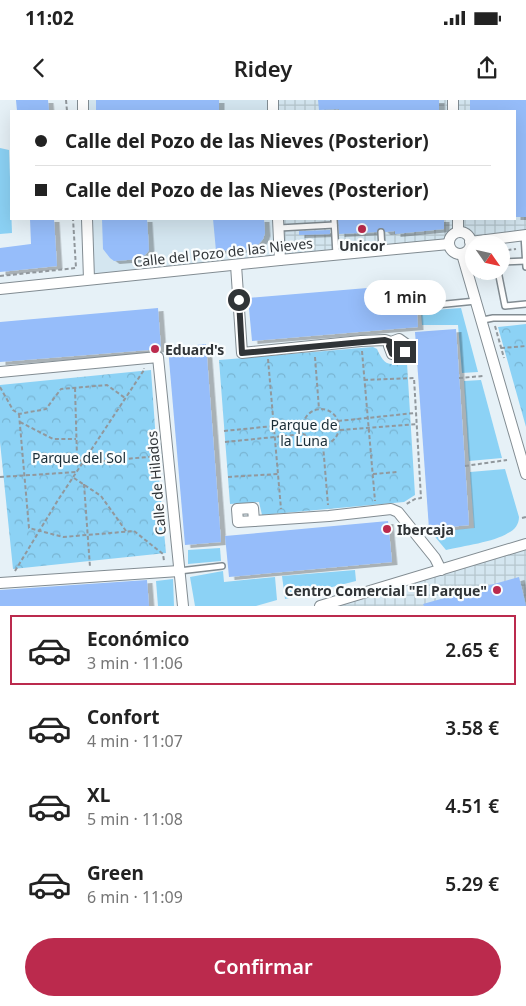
<!DOCTYPE html>
<html lang="es">
<meta charset="utf-8">
<style>
:root{--surface:#fff;--page:#f2f2f2;--text:#222;--muted:#767676;--line:#e0e0e0;--accent:#bb2a4d}
body{margin:0;font-family:"Noto Sans",sans-serif;background:var(--page);color:var(--text);height:100vh;display:flex;flex-direction:column;font-size:19px;white-space:nowrap}
*{box-sizing:border-box;margin:0}
p{font-size:16px;color:var(--muted)}
.icon{flex:none;width:28px;height:28px;fill:none;stroke:currentColor;stroke-width:2;stroke-linecap:round;stroke-linejoin:round}
.map{position:relative;height:506px;overflow:hidden}
.sheet{display:flex;flex-direction:column;background:var(--surface);flex:1}
.sheet>*{flex:none}
.top-card{position:absolute;left:10px;top:10px;width:506px;height:110px;border-radius:0px;box-shadow:0 5px 20px #0002;display:grid;align-content:center;height:110px;padding:0 25px;background:var(--surface)}
.needle{width:32px;rotate:124deg}
.tools{position:absolute;left:465px;top:135px;display:grid;gap:10px}
.tools a{display:grid;place-items:center;width:45px;height:45px;border-radius:50%;background:var(--surface);box-shadow:0 5px 20px #0002;font-size:25px}
.end{position:absolute;width:22px;height:22px;margin:-11px;border:6px solid #303437;background:#fff;box-shadow:0 0 0 2px #fff}
.from{border-radius:50%}
.bubble{position:absolute;height:35px;border-radius:18px;background:var(--surface);box-shadow:0 5px 20px #0002;font-size:16px;font-weight:600;line-height:35px;text-align:center}
.top-card b{display:flex;align-items:center;gap:18px;height:48px;font-size:19px}
.top-card b+b{border-top:1px solid var(--line)}
.top-card i{width:12px;height:12px;background:var(--text)}
ul{padding:9px 0 0;list-style:none}
li{display:flex;align-items:center;gap:15px;height:70px;margin:0 10px 8px;padding:0 15px;border:2px solid transparent;border-radius:0px}
li div{flex:1}
li b{display:block;font-size:19px}
li em{font-style:normal;font-weight:600}
li.current{border-color:var(--accent)}
li>.icon{width:45px;height:45px;stroke-width:1.5}
.button{display:flex;gap:10px;margin-top:auto;padding:10px 25px}
.button a{flex:1;height:58px;border-radius:30px;background:var(--accent);color:#fff;font-size:20px;font-weight:600;line-height:58px;text-align:center}
.status{display:flex;justify-content:space-between;align-items:center;height:35px;padding:0 25px;background:var(--surface);direction:ltr}
.status svg{height:14px;fill:currentColor}
header{display:flex;justify-content:space-between;align-items:center;height:65px;padding:0 25px;background:var(--surface);font-size:22px;font-weight:600}
.map>svg:first-child{display:block}
</style>
<div class="status"><b>11:02</b><svg viewBox="0 0 49 12"><path d="M0 12V9h3v3zM5 12V6h3v6zM10 12V3h3v9zM15 12V0h3v12zM26 1h20v11H26zM47 4h2v5h-2z"/></svg></div>
<header><svg class="icon" aria-label="back" viewBox="0 0 24 24"><path d="M15 5l-7 7 7 7"/></svg>Ridey<svg class="icon" aria-label="share" viewBox="0 0 24 24"><path d="M12 15V3M7 8l5-5 5 5M5 13v7h14v-7"/></svg></header>
<div class="map">
<svg width="526" height="506" viewBox="0 0 526 506">
<defs>
<pattern id="industrial-grid" width="8" height="8" patternUnits="userSpaceOnUse" patternTransform="scale(1.25)"><rect width="8" height="8" fill="#d4e6f0"/><path d="M0 4h8M4 0v8" fill="none" stroke="#b6c6ce"/></pattern>
<pattern id="park-crowns" width="20" height="18" patternUnits="userSpaceOnUse" patternTransform="scale(1.25)"><rect width="20" height="18" fill="#8cd2f5"/><path d="M2 6a3 3 0 1 1 6 0M12 15a3 3 0 1 1 6 0" fill="none" stroke="#79b5d3"/></pattern>
<filter id="shadow"><feDropShadow dx="5.5" dy="3" stdDeviation="0" flood-color="#0004"/></filter>
</defs>
<rect width="100%" height="100%" fill="#e6f1f7"/>
<g fill="#d4e6f0">
<rect x="83" y="0" width="190" height="11"/>
<polygon points="87,119 278,119 280,160 89,179"/>
</g>
<g fill="url(#industrial-grid)">
<polygon points="273,0 526,0 526,135 470,142 468,136 458,132 453,134 450,138 449,144 280,160 278,119 515,119 515,11 273,11"/>
<polygon points="526,444 526,506 320,506"/>
</g>
<g fill="#8cd2f5">
<polygon points="0,48 9,50 12,133 0,134"/>
<polygon points="461,208 478,272 462,273 458,225 422,225 421,211"/>
<polygon points="481,280 502,358 469,361 464,281"/>
<path d="M505,369L519,417C519,424 515,430 508,433C494,442 463,446 446,450L431,432L474,428L470,372Z"/>
<polygon points="220,448 221,461 188,464 188,450"/>
<polygon points="355,470 356,481 285,499 282,476"/>
<polygon points="223,471 224,482 275,477 277,500 256,506 195,506 190,477"/>
<polygon points="173,479 174,506 158,506 156,481"/>
</g>
<g fill="url(#park-crowns)">
<polygon points="526,224 526,327 498,227"/>
<path d="M373,247L377,249C385,267 389,265 407,263L415,395L404,402L262,415L259,402L230,404L219,260Z"/>
<polygon points="151,270 157,356 166,453 13,469 0,342 0,285"/>
</g>
<g fill="#96bdfa" filter="url(#shadow)">
<polygon points="16,0 48,0 49,11 17,11"/>
<rect x="96" y="0" width="123" height="11"/>
<polygon points="318,0 439,0 439,11 339,11 339,9 319,10"/>
<polygon points="470,0 526,0 526,117 515,117 515,11 470,11"/>
<polygon points="30,119 54,119 57,166 0,172 0,148 31,144"/>
<polygon points="102,119 147,119 149,150 147,153 140,159 114,161 110,158 103,149"/>
<polygon points="213,119 264,119 265,133 263,139 257,146 252,149 216,151"/>
<polygon points="338,119 444,119 444,129 395,134 395,131 385,132 381,128 378,129 377,132 339,134"/>
<polygon points="330,130 330,134 299,135 299,131"/>
<polygon points="415,184 416,203 413,204 412,207 413,210 417,211 418,227 252,241 248,198"/>
<polygon points="158,208 161,249 0,262 0,222"/>
<polygon points="456,229 469,425 429,429 415,232"/>
<polygon points="206,244 221,442 185,445 168,248"/>
<polygon points="388,421 392,462 229,477 225,436"/>
<polygon points="519,477 526,506 424,506 423,504"/>
<polygon points="147,480 149,506 0,506 0,490"/>
</g>
<g fill="none" stroke-linecap="round" stroke-linejoin="round">
<defs>
<g id="lane">
<polyline points="334,119 336,155"/>
<polyline points="279,128 334,125"/>
<polyline points="381,132 382,150"/>
<polyline points="524,135 526,167"/>
<polyline points="501,165 504,162 526,161"/>
<polyline points="498,171 505,206 526,204"/>
<polyline points="416,207 476,201"/>
<polyline points="483,220 493,218 526,218"/>
<polyline points="179,471 222,466"/>
</g>
<g id="street">
<polyline points="83,0 83,11"/>
<polyline points="273,0 273,11"/>
<polyline points="453,0 453,11"/>
<polyline points="87,119 89,179"/>
<polyline points="278,119 280,160"/>
<polyline points="458,119 458,132"/>
<circle cx="460" cy="143" r="11"/>
<polyline points="470,142 526,135"/>
<polyline points="462,154 526,374"/>
<polyline points="236,165 242,253 361,241 385,240 391,242 399,239 406,244 405,253 401,255 392,254 389,246 391,242"/>
<polyline points="0,189 280,160 449,144"/>
<polyline points="0,272 158,257 183,506"/>
<polygon points="253,408 254,421 238,422 237,409"/>
<polyline points="254,421 329,416 391,409 398,412 435,458 441,470"/>
<polyline points="0,483 179,471"/>
<polyline points="320,506 526,444"/>
</g>
</defs>
<use href="#lane" stroke="#828c92" stroke-width="8"/>
<use href="#street" stroke="#828c92" stroke-width="12"/>
<g stroke="#91989d" stroke-width="2" stroke-dasharray="4 2.5" stroke-linecap="butt">
<polyline points="66,0 67,11"/>
<polyline points="501,151 516,149"/>
<polyline points="481,171 481,179"/>
<polyline points="0,176 76,168 73,119"/>
<polyline points="495,226 504,258"/>
<polyline points="501,248 526,246"/>
<polyline points="362,251 375,401"/>
<polyline points="315,257 319,309"/>
<polyline points="268,259 281,409"/>
<polyline points="459,278 483,276"/>
<polyline points="364,280 414,278 421,398 415,399 405,405"/>
<polyline points="0,287 13,310 19,314 46,309 61,289 107,285 125,298"/>
<polyline points="75,288 77,357 83,363 158,356"/>
<circle cx="321" cy="327" r="18"/>
<polyline points="19,314 29,428 63,437 134,431 163,454 164,461"/>
<polyline points="338,321 415,313"/>
<polyline points="20,322 53,339 76,339"/>
<polyline points="340,330 417,324"/>
<polyline points="224,331 303,323"/>
<polyline points="225,342 304,334"/>
<polyline points="323,345 328,405"/>
<polyline points="465,366 507,360"/>
<polyline points="373,374 397,372"/>
<polyline points="0,377 77,372"/>
<polyline points="228,377 278,374"/>
<polyline points="74,378 101,396 126,431"/>
<polyline points="84,384 90,467"/>
<polyline points="522,418 526,417"/>
<polyline points="15,471 58,400 144,270 144,268"/>
</g>
<use href="#lane" stroke="#fff" stroke-width="5"/>
<use href="#street" stroke="#fff" stroke-width="10"/>
</g>
<g fill="none" stroke-linecap="round" stroke-linejoin="round">
<polyline stroke="#303437" stroke-width="6" points="239,200 242,253 385,240 391,242 389,246 392,254 401,255 405,252"/>
</g>
<g fill="#bb2a4d" stroke="#fafdfe" stroke-width="2">
<circle cx="362" cy="129" r="5"/>
<circle cx="155" cy="249" r="5"/>
<circle cx="387" cy="429" r="5"/>
<circle cx="497" cy="490" r="5"/>
</g>
<g text-anchor="middle" dominant-baseline="central" stroke-width="4.5" stroke-linejoin="round" paint-order="stroke">
<g font-size="14" font-weight="bold" fill="#303437" stroke="#fafdfe" text-anchor="start">
<text x="362" y="145" text-anchor="middle">Unicor</text>
<text x="165" y="249">Eduard's</text>
<text x="397" y="429">Ibercaja</text>
<text x="487" y="490" text-anchor="end">Centro Comercial "El Parque"</text>
</g>
<g font-size="14" fill="#303437" stroke="#fafdfe">
<text transform="translate(223 152) rotate(-6)">Calle del Pozo de las Nieves</text>
<text transform="translate(156 383) rotate(-95)">Calle de Hilados</text>
</g>
<g font-size="14" fill="#1a2d37" stroke="#fafdfe">
<text x="304" y="324">Parque de<tspan x="304" dy="16">la Luna</tspan></text>
<text x="79" y="357">Parque del Sol</text>
</g>
</g>
</svg>
<div class="tools">
<a><svg class="needle" viewBox="-14 -14 28 28"><path d="M0-13l5 13h-10z" fill="#e53935"/><path d="M0 13l5-13h-10z" fill="#767676"/></svg></a>
</div>
<i class="end from" style="left:239px;top:200px"></i>
<i class="end" style="left:405px;top:252px"></i>
<div class="bubble" style="left:364px;top:180px;width:82px">1 min</div>
<div class="top-card">
<b><i class="from"></i>Calle del Pozo de las Nieves (Posterior)</b>
<b><i></i>Calle del Pozo de las Nieves (Posterior)</b>
</div>
</div>
<section class="sheet">
<ul>
<li class="current"><svg class="icon" aria-label="car" viewBox="0 0 24 24"><path d="M5 17H2v-5l4-1 3-4h7l3 4 3 1v5h-3M9 17h6M6 11h13"/><circle cx="7" cy="17" r="2"/><circle cx="17" cy="17" r="2"/></svg><div><b>Económico</b><p>3 min · 11:06</p></div><em>2.65 €</em></li>
<li><svg class="icon" aria-label="car" viewBox="0 0 24 24"><path d="M5 17H2v-5l4-1 3-4h7l3 4 3 1v5h-3M9 17h6M6 11h13"/><circle cx="7" cy="17" r="2"/><circle cx="17" cy="17" r="2"/></svg><div><b>Confort</b><p>4 min · 11:07</p></div><em>3.58 €</em></li>
<li><svg class="icon" aria-label="car" viewBox="0 0 24 24"><path d="M5 17H2v-5l4-1 3-4h7l3 4 3 1v5h-3M9 17h6M6 11h13"/><circle cx="7" cy="17" r="2"/><circle cx="17" cy="17" r="2"/></svg><div><b>XL</b><p>5 min · 11:08</p></div><em>4.51 €</em></li>
<li><svg class="icon" aria-label="car" viewBox="0 0 24 24"><path d="M5 17H2v-5l4-1 3-4h7l3 4 3 1v5h-3M9 17h6M6 11h13"/><circle cx="7" cy="17" r="2"/><circle cx="17" cy="17" r="2"/></svg><div><b>Green</b><p>6 min · 11:09</p></div><em>5.29 €</em></li>
</ul>
<div class="button"><a>Confirmar</a></div>
</section>
